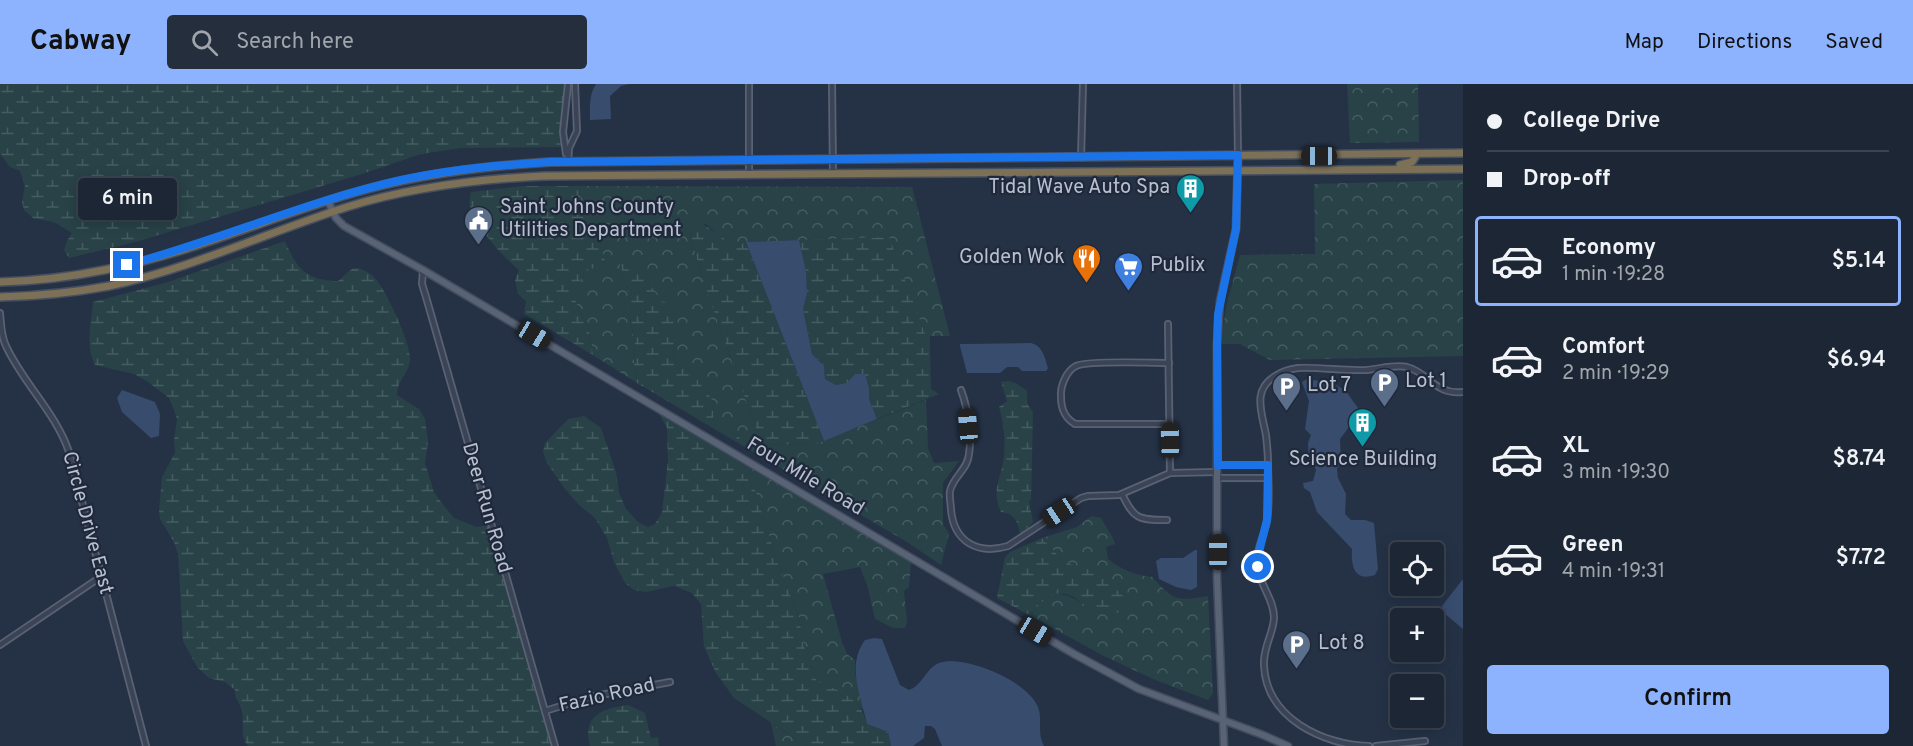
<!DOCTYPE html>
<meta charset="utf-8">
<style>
:root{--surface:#1c2634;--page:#252e3c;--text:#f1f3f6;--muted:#a0a5ac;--line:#3a434f;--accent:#8db3ff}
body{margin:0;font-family:Overpass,sans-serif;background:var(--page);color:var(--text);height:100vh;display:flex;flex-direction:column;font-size:22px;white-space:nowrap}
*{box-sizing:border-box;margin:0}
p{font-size:20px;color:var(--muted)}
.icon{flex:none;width:33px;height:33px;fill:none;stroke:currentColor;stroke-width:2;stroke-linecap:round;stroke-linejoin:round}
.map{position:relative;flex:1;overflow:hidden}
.sheet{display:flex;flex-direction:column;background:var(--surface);width:450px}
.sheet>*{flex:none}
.banner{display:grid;align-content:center;height:132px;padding:0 24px;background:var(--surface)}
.fabs{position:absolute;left:1390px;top:458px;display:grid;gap:12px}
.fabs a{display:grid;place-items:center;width:54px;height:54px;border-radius:6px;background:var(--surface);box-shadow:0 3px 15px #0003,0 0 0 2px var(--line);font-size:30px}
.end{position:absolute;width:27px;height:27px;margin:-14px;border:8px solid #1a73e8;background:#fff;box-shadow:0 0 0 3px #fff}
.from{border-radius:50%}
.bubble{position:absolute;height:42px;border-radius:6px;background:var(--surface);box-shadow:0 3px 15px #0003,0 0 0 2px var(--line);font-size:20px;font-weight:600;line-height:42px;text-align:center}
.car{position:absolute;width:18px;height:36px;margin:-18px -9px;border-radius:8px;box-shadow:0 0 4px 2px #0007;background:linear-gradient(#222 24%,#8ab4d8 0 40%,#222 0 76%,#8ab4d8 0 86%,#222 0)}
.banner b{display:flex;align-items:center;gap:21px;height:57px;font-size:22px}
.banner b+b{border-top:2px solid var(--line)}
.banner i{width:15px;height:15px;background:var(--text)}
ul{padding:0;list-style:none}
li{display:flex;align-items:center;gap:18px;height:90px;margin:0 12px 9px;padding:0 12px;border:3px solid transparent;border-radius:6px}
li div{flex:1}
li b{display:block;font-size:22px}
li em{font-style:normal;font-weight:600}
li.selected{border-color:var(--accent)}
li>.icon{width:54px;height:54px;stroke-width:1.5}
.primary-button{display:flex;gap:12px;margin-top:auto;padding:12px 24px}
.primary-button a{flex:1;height:69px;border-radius:6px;background:var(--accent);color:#111;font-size:24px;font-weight:600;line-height:69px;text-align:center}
header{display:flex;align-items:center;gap:36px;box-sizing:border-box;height:84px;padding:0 30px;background:var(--accent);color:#111}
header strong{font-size:28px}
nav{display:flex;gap:33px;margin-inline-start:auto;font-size:21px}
.search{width:420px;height:54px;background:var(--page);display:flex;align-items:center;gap:15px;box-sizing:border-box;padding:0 21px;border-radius:6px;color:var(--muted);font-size:22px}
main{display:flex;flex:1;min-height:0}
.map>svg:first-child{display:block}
</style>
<header>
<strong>Cabway</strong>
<div class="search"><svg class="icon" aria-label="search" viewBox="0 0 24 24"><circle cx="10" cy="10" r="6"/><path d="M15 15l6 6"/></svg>Search here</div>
<nav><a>Map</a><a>Directions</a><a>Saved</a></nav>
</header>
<main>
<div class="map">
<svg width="1463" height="662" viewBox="0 0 1463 662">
<defs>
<pattern id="forest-crowns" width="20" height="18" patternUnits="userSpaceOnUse" patternTransform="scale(1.5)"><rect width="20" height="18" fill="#284247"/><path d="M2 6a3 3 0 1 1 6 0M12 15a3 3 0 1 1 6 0" fill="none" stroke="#455c60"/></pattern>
<pattern id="wetland-marsh" width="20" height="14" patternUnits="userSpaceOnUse" patternTransform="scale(1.5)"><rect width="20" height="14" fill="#284247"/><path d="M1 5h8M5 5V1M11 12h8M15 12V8" fill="none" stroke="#455c60"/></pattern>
</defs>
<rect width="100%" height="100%" fill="#253246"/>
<g fill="url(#forest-crowns)">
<polygon points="1347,0 1418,0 1419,58 1350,59"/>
<polygon points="1463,96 1463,272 1270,276 1240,260 1220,260 1227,219 1240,171 1315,170 1314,100"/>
<path d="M581,102L912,103L950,252H930V263L888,153L746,158L736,163L719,152L706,140L689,143L701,191L762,361L815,360L926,316L928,364L934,379L959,377L943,399V440L949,450L941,481L907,458L738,359L740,353L713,340L714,320L709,311L690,286L680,282L673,275L675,230L668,219L661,218L636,181L620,180L628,208V229L635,257L634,281L637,299L593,271C591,261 591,251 587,242C575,212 565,213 589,185L599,184L605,178L599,153L588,142L580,126Z"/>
<path d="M740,377L911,477L909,503L904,507L907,537L905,544H893L875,535L867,501L860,483L823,490L842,558L847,570L855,576V589L864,627C850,613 836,604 817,598L804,562L799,534L775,471L755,406L743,387Z"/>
<path d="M1091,432L1101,434L1113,454L1115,460L1106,463L1108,475C1122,486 1135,491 1152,493C1174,516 1174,518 1208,512L1213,609L1208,616L1153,595L1102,571L1031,532C1049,501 1064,507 1090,524L1064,478L1042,454L1077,443Z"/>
<polygon points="771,639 807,662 776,662"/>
</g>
<g fill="url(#wetland-marsh)">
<path d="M0,0H565C565,21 561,41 562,63L460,64L421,70L362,90L139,157L69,174L64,166L67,157L72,149L54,138L33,134L24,126L22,118L25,102L20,87L10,83L0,70Z"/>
<path d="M524,102H581L580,126L588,142L599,153L605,178L599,184L589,185C566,212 575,213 587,242C591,251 591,261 593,271L524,230L526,217L518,210L515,196L519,186C502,172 477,144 470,122C469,118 470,112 471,108Z"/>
<polygon points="697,136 736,163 746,158 824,357 815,360 762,361 701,191 689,143"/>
<polygon points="889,153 930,263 931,305 939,310 877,335 869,315 869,304 855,290 847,300 836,301 825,295 824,282 812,270 803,225 807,210 806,187 799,156"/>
<path d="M285,157C296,184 307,197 338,197C343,194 350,184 356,184C361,184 370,189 373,192C385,203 412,261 410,277C408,290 397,297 397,311L419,325L425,335L428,357L425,379L434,408L441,418L454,434L477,443L492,440L554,662H248C238,650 246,637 241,624C238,616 235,616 235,606L225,598L209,594L197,583L183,557L178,470L174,458L160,435L159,426L162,393L175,369L174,356L177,335L174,326L169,314L148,298L134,290L95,281C85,261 91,240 93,218L168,198Z"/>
<path d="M623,174L637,181L661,217C666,218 671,219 673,224C678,231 673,264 673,275L680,282L690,286L709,311L714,320L713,340L740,353L738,359L637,299L634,281L635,257L628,228V208L620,180Z"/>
<path d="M1008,297L1016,299L1027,307V320L1033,328L1031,415L1029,417L1033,438L1023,449H1020C1017,436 1015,430 1001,428C992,409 999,398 1003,379C1006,362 1004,339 999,323L1007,317L1001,298Z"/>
<path d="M658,328L740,377L743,387L755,406L775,471L799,534L804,562L817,598C841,606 861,615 867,640L888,648L891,662H807L734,614L716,589L704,563L701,520L692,509L674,502L646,508L634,506L625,499L614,478L607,454L595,434L579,421L565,405L547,379L543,368L545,359L568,335L584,332L601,344L616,388L619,409L626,425L638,438L648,443L655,440L662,428L668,377L667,344Z"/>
<path d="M1042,454L1064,478L1099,489L1108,497L1124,513L1126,523L1122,529C1111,528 1099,528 1089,523C1082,520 1076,513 1069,511C1051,505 1039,519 1031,532L997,514L1005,473L1010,468Z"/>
<path d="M628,621L645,629L651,654L658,653L659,662H590C582,631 602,625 628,621Z"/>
</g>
<g fill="#384c6e">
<path d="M596,0H629L621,2L610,12L611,35L590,36C590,23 589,10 596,0Z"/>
<polygon points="799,156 806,187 807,210 803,225 812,270 824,282 825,295 836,301 847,299 855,290 865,290 869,304 869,315 877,335 824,357 746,158"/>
<path d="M1031,259C1043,262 1045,274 1048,284L1046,287H1022L1018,283H1007L1000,289H967L960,262V260H965Z"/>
<path d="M1307,295L1332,299L1345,306L1358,324V331L1340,355L1341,378L1337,385L1338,394L1346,410L1345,430L1351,436H1365L1374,439L1378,485L1375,491C1354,498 1351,482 1352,465L1317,428L1310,408L1304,404L1303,399L1313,397L1316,386L1314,381L1309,378L1308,359L1311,351L1305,345L1309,317L1302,298Z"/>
<polygon points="122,306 155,318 160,330 159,352 151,354 122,328 117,314"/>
<polygon points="1195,466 1197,466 1197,503 1191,506 1176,503 1159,495 1156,477 1161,474 1183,474"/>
<polygon points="1463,495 1463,545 1444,529 1442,522"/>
<path d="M874,554L882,555L900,601L909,606C922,602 926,584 939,579C964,570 1032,598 1039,626C1042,638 1037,650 1044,662H942L935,645L931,642H925L924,654L913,662H891L888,648L867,640C861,612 846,582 865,556Z"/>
</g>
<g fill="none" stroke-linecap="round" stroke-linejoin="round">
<defs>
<g id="minor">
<polyline points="749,0 749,91"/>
<polyline points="832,0 833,90"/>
<polyline points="1237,0 1238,71"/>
<polyline points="566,70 563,48 568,0"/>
<polyline points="1081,74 1083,0"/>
<polyline points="568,78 569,64 577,47 575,0"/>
<polyline points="423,186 422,200 426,213 555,662"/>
<path d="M0,229C1,240 1,252 6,262C23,299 56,329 69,368L146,662"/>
<polyline points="1168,240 1170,389"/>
<path d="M1169,279C1152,279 1089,276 1076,282C1066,287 1060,303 1061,313C1061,326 1065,334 1075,340H1170"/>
<path d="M961,306C968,325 972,350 969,370C968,385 953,393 950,407C949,413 951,420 951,426C954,458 978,471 1008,462L1081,414L1088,412L1119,411L1170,389L1217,388"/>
<polyline points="1218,381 1268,381"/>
<polyline points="1218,394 1268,394"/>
<path d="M1122,410C1134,435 1138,436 1167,436"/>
<polyline points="0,561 102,492"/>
<polyline points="545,627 590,613 670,598"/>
<path d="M1369,662C1323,661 1266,634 1264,581C1263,562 1274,549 1274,533C1274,515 1259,500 1257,481C1256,466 1264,452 1267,437C1270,419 1268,397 1268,378C1268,369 1267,360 1266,351C1262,329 1251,305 1277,291C1283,287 1291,285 1298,284C1321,283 1344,287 1366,286C1380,285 1394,280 1407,283C1430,289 1434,311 1463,308"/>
<polyline points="1376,662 1425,657"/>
</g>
<g id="major">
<polyline points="328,117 336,134 344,142 423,186 1074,570 1139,605 1263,651 1288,662"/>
<polyline points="1224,662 1217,494 1217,260 1220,217 1236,145 1238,71"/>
</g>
<g id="highway">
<polyline points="1400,81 1412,78 1417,70"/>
<path d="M0,198C35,197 70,193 104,186C189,170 270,133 353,109C418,90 483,82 550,78L1463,69"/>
<path d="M0,213C37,212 72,209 109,202C190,185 268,148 347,123C411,103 478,95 544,92L1463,85"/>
</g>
</defs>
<use href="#minor" stroke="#596273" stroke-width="8"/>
<use href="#major" stroke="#444d5f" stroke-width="9"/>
<use href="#highway" stroke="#454f60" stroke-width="10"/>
<use href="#minor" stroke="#3a4456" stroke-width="4.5"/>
<use href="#major" stroke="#586375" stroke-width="6"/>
<use href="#highway" stroke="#7c7057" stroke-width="7"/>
</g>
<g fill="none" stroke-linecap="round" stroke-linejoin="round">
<path stroke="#1a73e8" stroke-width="8" d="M127,181C219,156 308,117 401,96C451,85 500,81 550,78L1238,71L1236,145L1218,230L1217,260L1218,381H1268L1267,436L1258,472V483"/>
</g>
<defs>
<symbol id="building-pin" viewBox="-11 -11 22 30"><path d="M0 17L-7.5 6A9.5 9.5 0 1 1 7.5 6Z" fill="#0f9aa8" stroke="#1f293b"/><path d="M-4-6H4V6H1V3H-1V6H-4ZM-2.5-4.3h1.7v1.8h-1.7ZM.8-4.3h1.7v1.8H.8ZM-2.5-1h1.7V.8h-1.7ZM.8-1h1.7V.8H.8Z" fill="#fff"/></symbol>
<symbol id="civic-pin" viewBox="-11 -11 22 30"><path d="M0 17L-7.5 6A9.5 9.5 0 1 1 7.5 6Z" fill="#5c6f8a" stroke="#1f293b"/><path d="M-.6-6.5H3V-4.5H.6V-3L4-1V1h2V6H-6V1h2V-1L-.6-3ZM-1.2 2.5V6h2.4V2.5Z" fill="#fff"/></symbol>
<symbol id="restaurant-pin" viewBox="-11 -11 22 30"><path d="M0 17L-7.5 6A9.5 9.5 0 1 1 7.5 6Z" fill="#e8710a" stroke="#1f293b"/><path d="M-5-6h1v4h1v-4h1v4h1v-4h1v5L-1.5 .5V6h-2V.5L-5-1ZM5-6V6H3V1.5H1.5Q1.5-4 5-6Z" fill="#fff"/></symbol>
<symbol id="supermarket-pin" viewBox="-11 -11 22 30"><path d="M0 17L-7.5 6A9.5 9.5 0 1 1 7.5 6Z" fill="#3f7fe0" stroke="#1f293b"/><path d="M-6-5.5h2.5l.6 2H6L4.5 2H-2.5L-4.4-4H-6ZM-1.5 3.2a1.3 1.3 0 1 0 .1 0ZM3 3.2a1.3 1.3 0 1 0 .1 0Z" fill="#fff"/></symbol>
<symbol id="parking-pin" viewBox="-11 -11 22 30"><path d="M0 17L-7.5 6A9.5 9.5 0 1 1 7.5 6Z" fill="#5c6f8a" stroke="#1f293b"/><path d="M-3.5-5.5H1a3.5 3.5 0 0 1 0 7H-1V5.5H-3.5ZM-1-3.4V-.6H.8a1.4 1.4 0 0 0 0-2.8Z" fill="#fff"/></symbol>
</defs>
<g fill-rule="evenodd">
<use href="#building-pin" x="1174" y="88" width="33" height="45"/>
<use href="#civic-pin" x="462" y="120" width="33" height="45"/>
<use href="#restaurant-pin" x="1070" y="158" width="33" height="45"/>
<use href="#supermarket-pin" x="1112" y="166" width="33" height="45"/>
<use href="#parking-pin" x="1368" y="282" width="33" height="45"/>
<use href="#parking-pin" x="1270" y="286" width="33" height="45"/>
<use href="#building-pin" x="1346" y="322" width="33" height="45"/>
<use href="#parking-pin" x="1280" y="544" width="33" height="45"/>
</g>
<g text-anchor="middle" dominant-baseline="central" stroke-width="4.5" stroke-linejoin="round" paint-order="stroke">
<g font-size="20" fill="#b8c0cf" stroke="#1f293b" text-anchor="start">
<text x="1170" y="104" text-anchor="end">Tidal Wave Auto Spa</text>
<text x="500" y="124">Saint Johns County<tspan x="500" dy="23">Utilities Department</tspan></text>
<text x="1065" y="174" text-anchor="end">Golden Wok</text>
<text x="1150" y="182">Publix</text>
<text x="1405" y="298">Lot 1</text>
<text x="1307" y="302">Lot 7</text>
<text x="1363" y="376" text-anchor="middle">Science Building</text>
<text x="1318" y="560">Lot 8</text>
</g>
<g font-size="20" fill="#b8c0cf" stroke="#1f293b">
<text transform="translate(805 393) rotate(31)">Four Mile Road</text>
<text transform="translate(486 424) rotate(74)">Deer Run Road</text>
<text transform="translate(87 439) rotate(75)">Circle Drive East</text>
<text transform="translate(607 612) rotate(-13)">Fazio Road</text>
</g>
</g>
</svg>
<div class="fabs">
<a><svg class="icon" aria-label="locate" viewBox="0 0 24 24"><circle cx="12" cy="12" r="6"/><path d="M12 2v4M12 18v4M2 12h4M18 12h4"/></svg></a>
<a>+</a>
<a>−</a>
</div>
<i class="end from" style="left:1258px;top:483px"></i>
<i class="end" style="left:127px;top:181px"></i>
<div class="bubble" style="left:78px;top:94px;width:99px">6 min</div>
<i class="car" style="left:1319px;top:72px;rotate:270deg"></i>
<i class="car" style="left:534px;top:251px;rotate:121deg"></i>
<i class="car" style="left:968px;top:342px;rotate:355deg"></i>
<i class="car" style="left:1170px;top:356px;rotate:359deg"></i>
<i class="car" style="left:1059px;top:428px;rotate:237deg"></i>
<i class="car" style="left:1218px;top:468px;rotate:0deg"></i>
<i class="car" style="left:1035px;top:547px;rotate:121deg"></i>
</div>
<section class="sheet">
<div class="banner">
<b><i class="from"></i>College Drive</b>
<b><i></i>Drop-off</b>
</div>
<ul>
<li class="selected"><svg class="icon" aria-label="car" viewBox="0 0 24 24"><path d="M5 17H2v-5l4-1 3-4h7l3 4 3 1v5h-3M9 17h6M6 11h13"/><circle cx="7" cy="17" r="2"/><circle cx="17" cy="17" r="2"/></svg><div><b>Economy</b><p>1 min · 19:28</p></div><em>$5.14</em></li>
<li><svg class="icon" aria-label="car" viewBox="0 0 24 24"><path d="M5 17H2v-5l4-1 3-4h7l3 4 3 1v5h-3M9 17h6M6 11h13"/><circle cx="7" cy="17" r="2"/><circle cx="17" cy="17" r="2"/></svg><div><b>Comfort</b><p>2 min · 19:29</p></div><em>$6.94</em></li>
<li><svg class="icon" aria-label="car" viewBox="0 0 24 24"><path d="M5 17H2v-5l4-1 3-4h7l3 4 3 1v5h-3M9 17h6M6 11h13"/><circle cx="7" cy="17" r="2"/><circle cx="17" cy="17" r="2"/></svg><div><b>XL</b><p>3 min · 19:30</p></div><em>$8.74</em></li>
<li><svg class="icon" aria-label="car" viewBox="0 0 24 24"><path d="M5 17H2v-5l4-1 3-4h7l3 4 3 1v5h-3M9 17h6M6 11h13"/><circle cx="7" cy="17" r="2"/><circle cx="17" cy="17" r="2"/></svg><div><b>Green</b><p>4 min · 19:31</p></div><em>$7.72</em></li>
</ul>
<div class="primary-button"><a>Confirm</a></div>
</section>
</main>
